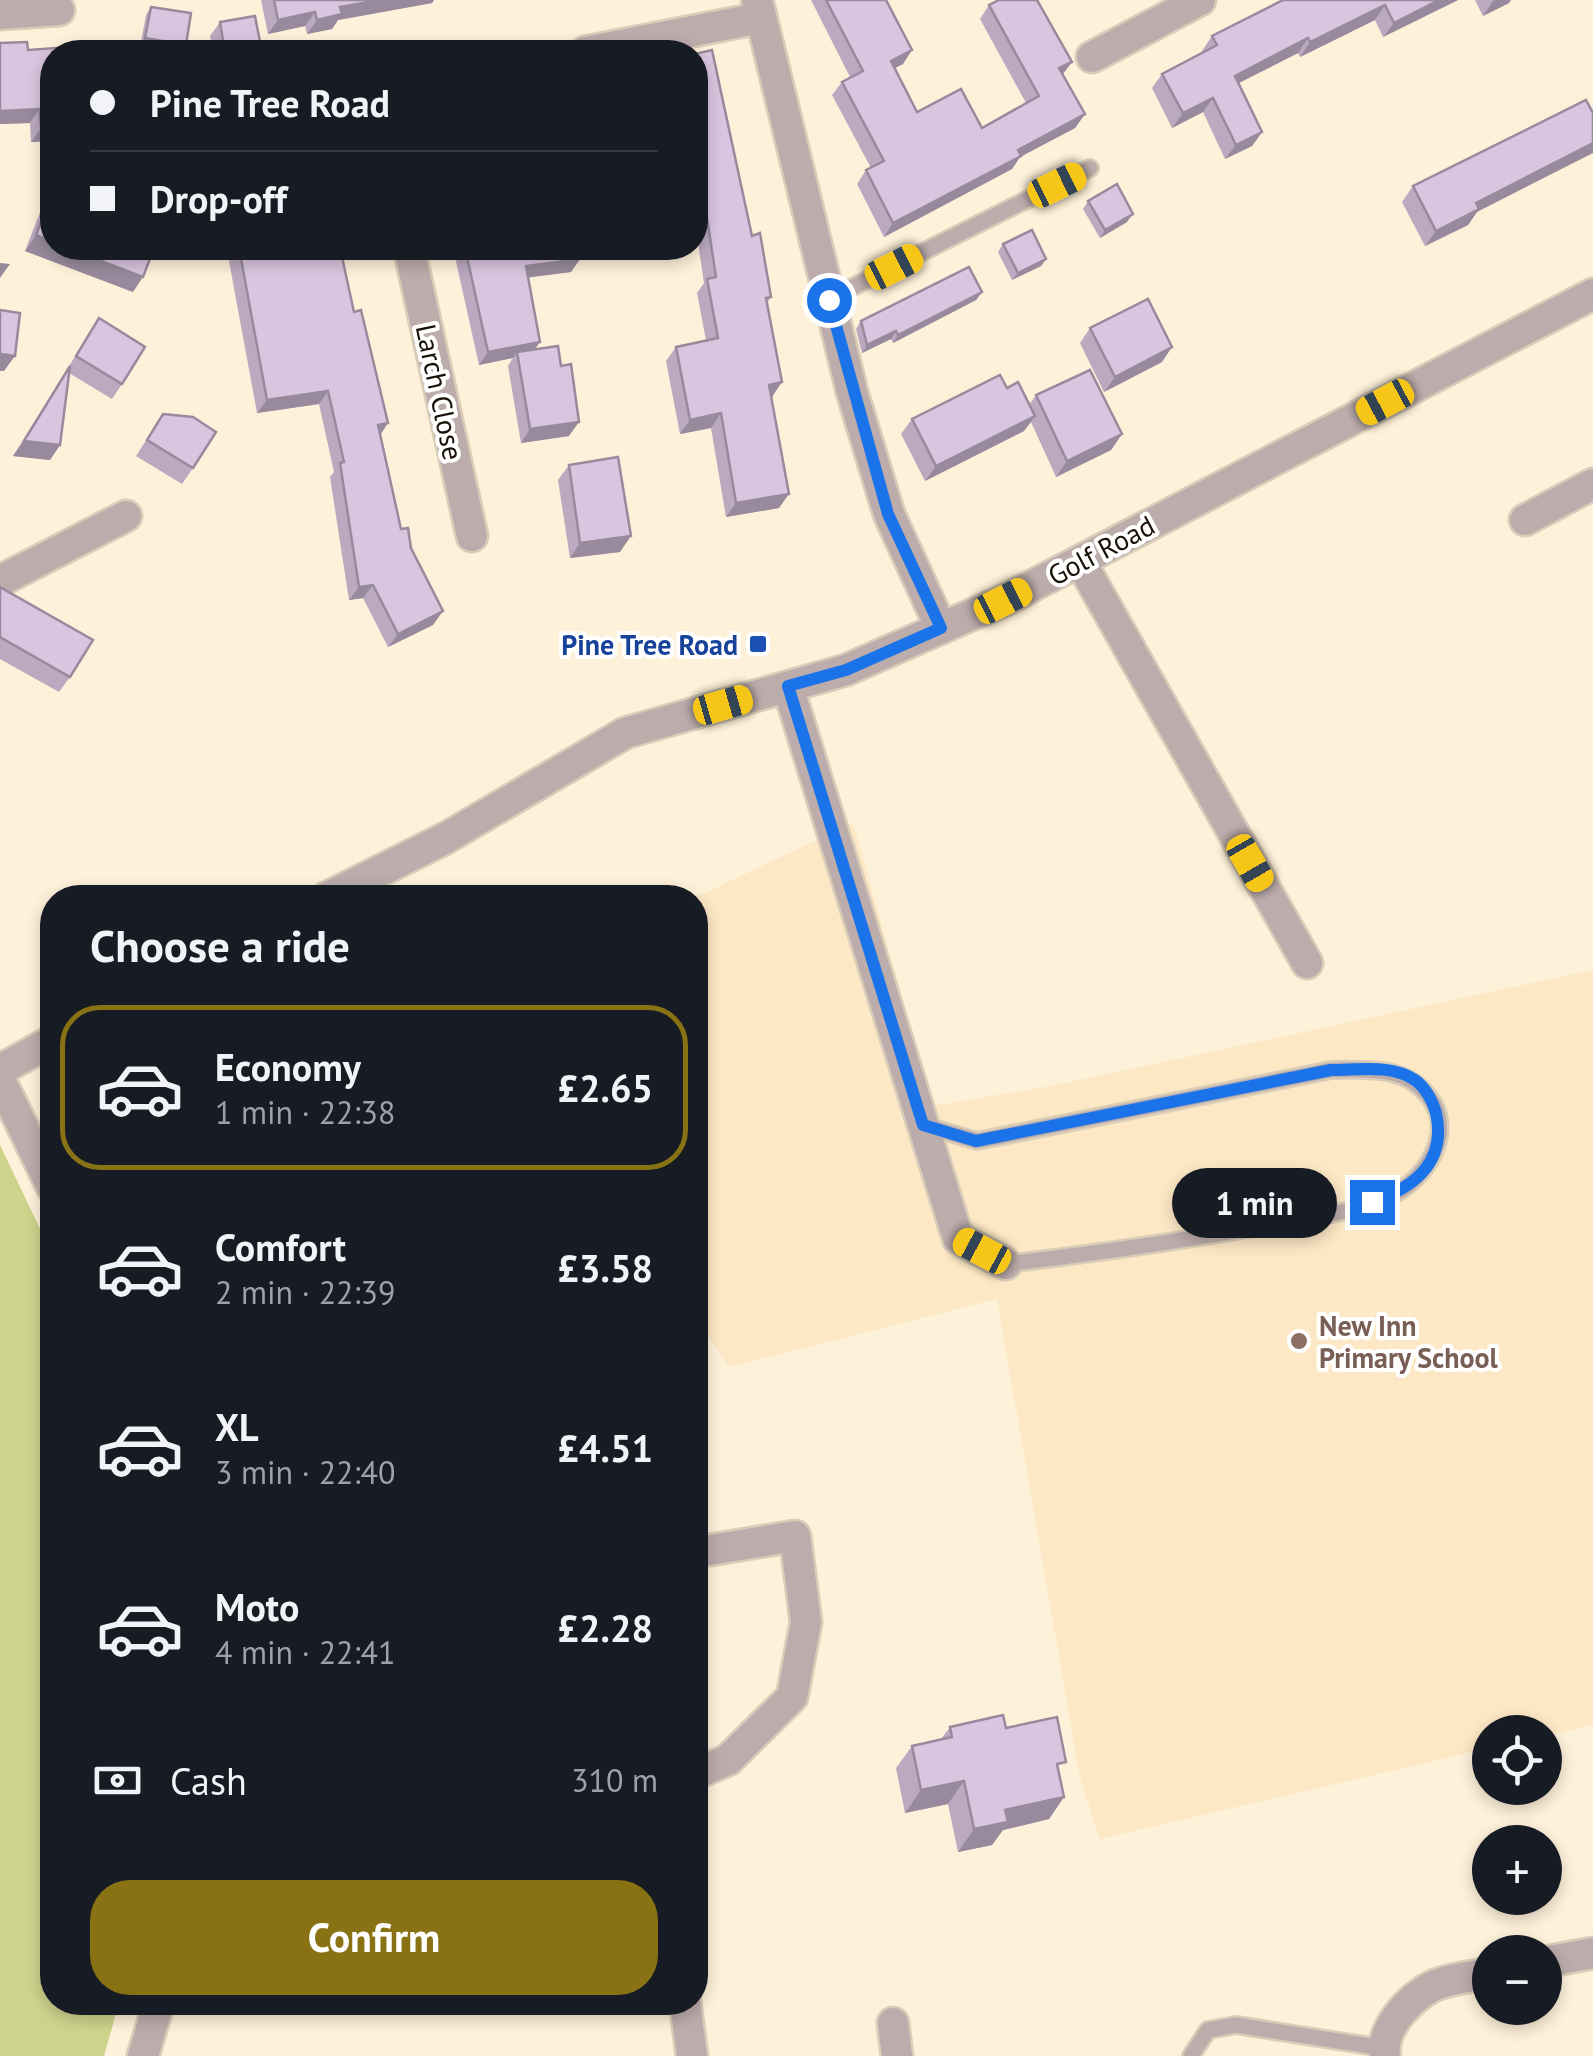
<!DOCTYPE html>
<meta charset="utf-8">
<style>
:root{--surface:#171b24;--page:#20242c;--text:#f1f3f6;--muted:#9ea1a6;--line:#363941;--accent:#887214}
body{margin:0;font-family:"PT Sans",sans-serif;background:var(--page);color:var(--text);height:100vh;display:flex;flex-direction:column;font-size:38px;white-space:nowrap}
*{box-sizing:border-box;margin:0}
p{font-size:32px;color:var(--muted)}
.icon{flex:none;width:55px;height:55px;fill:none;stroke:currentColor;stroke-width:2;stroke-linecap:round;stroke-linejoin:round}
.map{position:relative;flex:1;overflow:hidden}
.panel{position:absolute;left:40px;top:885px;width:668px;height:1130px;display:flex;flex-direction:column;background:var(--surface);border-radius:40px;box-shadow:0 5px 15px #0003}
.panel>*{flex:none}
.top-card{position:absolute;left:40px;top:40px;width:668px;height:220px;border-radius:40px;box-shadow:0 5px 15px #0003;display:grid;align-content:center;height:220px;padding:0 50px;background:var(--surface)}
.controls{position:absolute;left:1472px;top:1715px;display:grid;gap:20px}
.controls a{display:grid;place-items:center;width:90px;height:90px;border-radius:50%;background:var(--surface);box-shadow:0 5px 15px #0003;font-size:50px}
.end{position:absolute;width:45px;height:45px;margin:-22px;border:12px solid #1a73e8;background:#fff;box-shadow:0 0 0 5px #fff}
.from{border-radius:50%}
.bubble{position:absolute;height:70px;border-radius:35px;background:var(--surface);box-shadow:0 5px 15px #0003;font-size:32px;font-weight:800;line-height:70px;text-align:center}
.car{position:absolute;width:30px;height:60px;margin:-30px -15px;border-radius:12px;box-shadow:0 0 8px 2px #0007;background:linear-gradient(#f5c518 24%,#345 0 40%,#f5c518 0 76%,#345 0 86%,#f5c518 0)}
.top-card b{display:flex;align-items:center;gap:35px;height:95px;font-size:38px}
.top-card b+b{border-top:2px solid var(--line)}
.top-card i{width:25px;height:25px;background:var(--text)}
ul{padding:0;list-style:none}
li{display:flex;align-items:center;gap:30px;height:165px;margin:0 20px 15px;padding:0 30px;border:5px solid transparent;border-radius:40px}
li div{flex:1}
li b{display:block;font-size:38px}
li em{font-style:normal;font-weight:800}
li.active{border-color:var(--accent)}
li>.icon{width:90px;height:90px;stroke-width:1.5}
h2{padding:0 50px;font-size:45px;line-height:120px}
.pay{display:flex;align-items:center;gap:25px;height:110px;padding:0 50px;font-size:38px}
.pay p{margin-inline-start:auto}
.cta{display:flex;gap:20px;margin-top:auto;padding:20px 50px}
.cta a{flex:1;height:115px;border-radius:40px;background:var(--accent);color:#fff;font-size:40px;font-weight:800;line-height:115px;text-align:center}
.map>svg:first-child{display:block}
</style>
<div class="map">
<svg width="1593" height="2056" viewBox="0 0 1593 2056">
<rect width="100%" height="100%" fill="#fef1da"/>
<polygon fill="#fde8c5" points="853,823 933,1106 1051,1086 1593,970 1593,1725 1545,1736 1490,1732 1490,1748 1100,1839 1080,1778 997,1299 729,1367 695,1316 694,898"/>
<polygon fill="#ced38c" points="0,1145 52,1254 52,2002 119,2003 104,2056 0,2056"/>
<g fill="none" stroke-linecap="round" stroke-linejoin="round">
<defs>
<g id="lane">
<polyline points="829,299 1090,168"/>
<path d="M923,1125L977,1141L1331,1070C1368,1070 1405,1065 1429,1097C1455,1130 1429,1174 1398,1192C1363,1212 1318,1216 1279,1223C1189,1240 1098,1253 1006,1264"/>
<polyline points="1191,2056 1208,2030 1236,2025 1383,2048"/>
</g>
<g id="street">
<polyline points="757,0 852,392 889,514 941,628"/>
<polyline points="0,14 59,10"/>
<polyline points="585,52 760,18"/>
<polyline points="1092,57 1200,0"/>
<polyline points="409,248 472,536"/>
<polyline points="1525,520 1593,484"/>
<polyline points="1080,561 1307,963"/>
<polyline points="0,581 126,516"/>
<polyline points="788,687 958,1238 1006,1264"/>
<polyline points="326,898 446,838 625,733 846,670 1003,601 1593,294"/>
<polyline points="0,1070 52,1041"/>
<polyline points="0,1080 52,1187"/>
<polyline points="695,1774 728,1760 792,1697 806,1622 795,1536 710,1550"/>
<polyline points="1545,1962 1593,1953"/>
<polyline points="685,2002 692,2056"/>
<polyline points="893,2023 897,2056"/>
<polyline points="143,2056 159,2002"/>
<path d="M1385,2056C1380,2027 1415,1991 1441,1983C1457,1978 1474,1976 1490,1973"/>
</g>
</defs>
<use href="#lane" stroke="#d9cdb8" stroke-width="20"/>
<use href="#street" stroke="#d9cdb8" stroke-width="35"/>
<use href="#lane" stroke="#bcacab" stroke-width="15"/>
<use href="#street" stroke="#bcacab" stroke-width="30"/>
</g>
<g fill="#bba9c0">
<polygon points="261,0 434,0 432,3 338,20 332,29 307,34 305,26 268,34"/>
<polygon points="811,0 886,0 903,64 895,68 917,112 982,128 1026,103 980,19 989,5 1072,62 1063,74 1085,114 1075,128 1020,157 1012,169 884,237 857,184 866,170 871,168 832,95 842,82 850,77"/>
<polygon points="1283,0 1458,0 1383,37 1375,20 1300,57 1298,53 1239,83 1262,132 1252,146 1225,159 1203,112 1172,128 1152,88 1162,74 1203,52 1202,51 1212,36"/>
<polygon points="1475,0 1511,0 1509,3 1483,16"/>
<polygon points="151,7 144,46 52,52 52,141 31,142 30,123 0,124 0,43 28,50 141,42 146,15"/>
<polygon points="220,22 262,52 213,52 210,36"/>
<polygon points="695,54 771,297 767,303 779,508 726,517 711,428 680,434 666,361 676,347 706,340 697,293 704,283 695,223"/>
<polygon points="1413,186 1477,212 1468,225 1425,246 1402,202"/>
<polygon points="52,192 133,292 25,251 42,207"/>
<polygon points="1088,201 1127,222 1100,238 1083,209"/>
<polygon points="1003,244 1046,259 1041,266 1012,280 998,252"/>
<polygon points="239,248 380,435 401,529 411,548 433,625 388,647 363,598 349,600 330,477 334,472 319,404 257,413 229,261"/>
<polygon points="453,248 579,248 580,259 571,272 528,277 535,349 569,436 521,443 508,366 513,358 479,365"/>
<polygon points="982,292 976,300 893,343 891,339 862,353 856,329 861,321"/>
<polygon points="99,318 122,384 112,399 69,373 60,445 50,460 13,456"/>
<polygon points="1090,328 1162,362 1104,392 1080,343"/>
<polygon points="1007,388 1029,405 1036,395 1122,434 1111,450 1056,477 1031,422 1024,431 925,481 901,434 912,419"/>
<polygon points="163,414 193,468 182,484 136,456"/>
<polygon points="569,465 620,552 570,558 558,480"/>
<polygon points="0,587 70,677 59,692 0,659"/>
<polygon points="950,1727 1006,1728 1059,1773 1064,1797 1049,1819 1003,1830 992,1845 958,1852 948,1804 905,1813 896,1768 912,1746 941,1739"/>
</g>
<g fill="#988a9c">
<polygon points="380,0 434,0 432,3 338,20 332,29 307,34 317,20 340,7"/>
<polygon points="1439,0 1458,0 1383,37 1394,23"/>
<polygon points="1496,0 1511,0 1509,3 1483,16 1493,1"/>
<polygon points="1385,5 1375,20 1300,57 1310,42"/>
<polygon points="315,12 305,26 268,34 278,20"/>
<polygon points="145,38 186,45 180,52 140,46"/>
<polygon points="1308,38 1298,53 1225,90 1235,76"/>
<polygon points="912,50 903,64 882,74 891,61"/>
<polygon points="1072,62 1062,75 1059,68"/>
<polygon points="1213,98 1203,112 1172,128 1183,113"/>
<polygon points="39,109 30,123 0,124 0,111"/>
<polygon points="1085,114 1075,128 1020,157 1012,169 884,237 893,223 1018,150"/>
<polygon points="41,128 52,128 52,141 31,142"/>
<polygon points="1262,132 1252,146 1225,159 1236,145"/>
<polygon points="1593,143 1593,153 1477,212 1468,225 1425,246 1436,231 1476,203"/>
<polygon points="704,198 695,211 695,200"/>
<polygon points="1133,214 1127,222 1100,238 1105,230"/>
<polygon points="36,235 52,242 52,248 67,248 143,277 133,292 25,251"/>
<polygon points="580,259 571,272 517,279 526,266"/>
<polygon points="1046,259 1041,266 1012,280 1018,273"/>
<polygon points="0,263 10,264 0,278"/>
<polygon points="982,292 976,300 893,343 898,335"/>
<polygon points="896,331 891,339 862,353 867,345"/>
<polygon points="540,342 531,355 517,352 513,358 479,365 488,352"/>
<polygon points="1172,347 1162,362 1104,392 1115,377"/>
<polygon points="0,354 15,356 4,371 0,371"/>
<polygon points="782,382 772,397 769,385"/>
<polygon points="328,391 319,404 257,413 267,400"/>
<polygon points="721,413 711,428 680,434 690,420"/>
<polygon points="1035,416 1024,431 925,481 936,466"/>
<polygon points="579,422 569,436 521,443 530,429"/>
<polygon points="388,423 379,437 378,425"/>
<polygon points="1122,434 1111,450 1056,477 1067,461"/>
<polygon points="24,441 60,445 50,460 13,456"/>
<polygon points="789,494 779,508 726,517 736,503"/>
<polygon points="631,536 620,552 570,558 580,543"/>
<polygon points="373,585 363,598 349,600 359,587"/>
<polygon points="443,611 433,625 388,647 398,634"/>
<polygon points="964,1781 948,1804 905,1813 921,1790"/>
<polygon points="1064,1797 1049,1819 1003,1830 992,1845 958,1852 974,1829 1005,1810"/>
</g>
<g fill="#d9c5df" stroke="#988a9c" stroke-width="2.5">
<polygon points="274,0 380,0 340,7 342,14 317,20 315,12 278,20"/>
<polygon points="826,0 886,0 912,50 891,61 917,112 961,89 982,128 1039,96 989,5 999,0 1037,0 1072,62 1059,68 1085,114 1018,150 1021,156 893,223 866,170 884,161 842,82 863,71"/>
<polygon points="1283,0 1439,0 1394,23 1385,5 1310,42 1308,38 1235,76 1262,132 1236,145 1213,98 1183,113 1162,74 1217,45 1212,36"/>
<polygon points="151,7 191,13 186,45 145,38"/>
<polygon points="255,16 262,52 225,52 220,22"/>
<polygon points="27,42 28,50 144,42 145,52 52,52 52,128 41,128 39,109 0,111 0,43"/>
<polygon points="712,50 752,236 760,233 771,297 766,298 782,382 769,385 789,494 736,503 721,413 690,420 676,347 718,338 707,279 716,277 704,198 695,200 695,54"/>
<polygon points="1586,100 1593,113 1593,143 1476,203 1479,209 1436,231 1413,186"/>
<polygon points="1117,184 1133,214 1105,230 1088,201"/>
<polygon points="52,192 52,242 36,235"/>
<polygon points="1032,230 1046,259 1018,273 1003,244"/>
<polygon points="67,248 154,248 143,277"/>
<polygon points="239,248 340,248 354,312 361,310 388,423 378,425 401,529 408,528 411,548 443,611 398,634 373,585 359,587 340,463 344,462 328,391 267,400"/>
<polygon points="465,248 579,248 580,259 526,266 540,342 488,352"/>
<polygon points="969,267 982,292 898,335 896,331 867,345 861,321"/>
<polygon points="1148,299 1172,347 1115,377 1090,328"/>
<polygon points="0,310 20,313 15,356 0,354"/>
<polygon points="99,318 145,347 122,384 76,356"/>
<polygon points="558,346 561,366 571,364 579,422 530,429 517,352"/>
<polygon points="70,366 60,445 24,441"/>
<polygon points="1090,370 1122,434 1067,461 1036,395"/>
<polygon points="1000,375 1007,388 1018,382 1035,416 936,466 912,419"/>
<polygon points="163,414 193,417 216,432 193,468 147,440"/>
<polygon points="618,457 631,536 580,543 569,465"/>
<polygon points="0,587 93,640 70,677 0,637"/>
<polygon points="1003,1715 1006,1728 1057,1717 1066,1762 1057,1764 1064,1797 1005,1810 1008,1822 974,1829 964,1781 921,1790 912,1746 952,1737 950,1727"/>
</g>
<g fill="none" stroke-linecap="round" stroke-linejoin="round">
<path stroke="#1a73e8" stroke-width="12" d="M829,300L888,514L941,628L846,670L788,686L923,1125L976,1141L1331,1070C1358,1070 1392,1064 1415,1080C1425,1087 1433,1101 1436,1113C1447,1162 1415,1187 1372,1202"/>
</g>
<rect fill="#1a4fb4" stroke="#fff" stroke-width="4" x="748" y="634" width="20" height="20" rx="5"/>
<circle fill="#8d6e63" stroke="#fff" stroke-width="4" cx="1299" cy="1341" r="10"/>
<g text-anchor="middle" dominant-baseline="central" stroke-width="8" stroke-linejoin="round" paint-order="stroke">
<g font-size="28" fill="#171107" stroke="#fff">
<text transform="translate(440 392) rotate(78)">Larch Close</text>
<text transform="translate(1101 550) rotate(-28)">Golf Road</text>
</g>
<g font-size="28" font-weight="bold" fill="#164399" stroke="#fff" text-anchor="end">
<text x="738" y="644">Pine Tree Road</text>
</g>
<g font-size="28" font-weight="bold" fill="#785e54" stroke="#fff" text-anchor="start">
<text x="1319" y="1325">New Inn<tspan x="1319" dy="32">Primary School</tspan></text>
</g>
</g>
</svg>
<div class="controls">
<a><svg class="icon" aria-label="locate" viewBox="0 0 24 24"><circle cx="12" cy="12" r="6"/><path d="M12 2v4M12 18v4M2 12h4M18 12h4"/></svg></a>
<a>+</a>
<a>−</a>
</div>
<i class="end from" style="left:829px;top:300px"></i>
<i class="end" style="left:1372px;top:1202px"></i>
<div class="bubble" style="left:1172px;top:1168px;width:165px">1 min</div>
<i class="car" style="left:1057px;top:185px;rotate:64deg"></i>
<i class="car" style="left:894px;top:267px;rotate:63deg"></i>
<i class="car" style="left:1385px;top:402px;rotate:242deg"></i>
<i class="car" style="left:1003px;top:601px;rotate:63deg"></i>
<i class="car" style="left:723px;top:705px;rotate:74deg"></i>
<i class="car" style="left:1250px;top:863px;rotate:150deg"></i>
<i class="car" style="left:982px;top:1251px;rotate:298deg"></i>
<div class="top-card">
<b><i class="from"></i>Pine Tree Road</b>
<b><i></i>Drop-off</b>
</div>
<section class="panel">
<h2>Choose a ride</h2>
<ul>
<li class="active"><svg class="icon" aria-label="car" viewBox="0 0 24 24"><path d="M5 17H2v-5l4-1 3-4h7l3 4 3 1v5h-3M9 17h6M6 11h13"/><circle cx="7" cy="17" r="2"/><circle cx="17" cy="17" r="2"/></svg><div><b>Economy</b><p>1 min · 22:38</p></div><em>£2.65</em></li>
<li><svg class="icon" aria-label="car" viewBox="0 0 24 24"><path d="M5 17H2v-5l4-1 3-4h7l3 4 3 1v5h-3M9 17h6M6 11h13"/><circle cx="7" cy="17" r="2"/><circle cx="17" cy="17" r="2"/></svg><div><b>Comfort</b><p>2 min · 22:39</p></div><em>£3.58</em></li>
<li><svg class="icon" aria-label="car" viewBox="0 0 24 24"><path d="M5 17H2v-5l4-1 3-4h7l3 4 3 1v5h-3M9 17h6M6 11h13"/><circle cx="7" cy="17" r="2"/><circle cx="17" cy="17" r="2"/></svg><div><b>XL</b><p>3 min · 22:40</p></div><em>£4.51</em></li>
<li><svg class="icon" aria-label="car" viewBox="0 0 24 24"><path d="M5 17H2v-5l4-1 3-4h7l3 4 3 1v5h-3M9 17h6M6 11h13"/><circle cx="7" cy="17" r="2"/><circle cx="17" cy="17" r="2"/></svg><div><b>Moto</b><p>4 min · 22:41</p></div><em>£2.28</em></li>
</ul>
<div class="pay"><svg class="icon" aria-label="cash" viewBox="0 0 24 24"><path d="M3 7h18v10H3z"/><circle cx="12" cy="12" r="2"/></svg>Cash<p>310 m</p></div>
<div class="cta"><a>Confirm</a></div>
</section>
</div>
